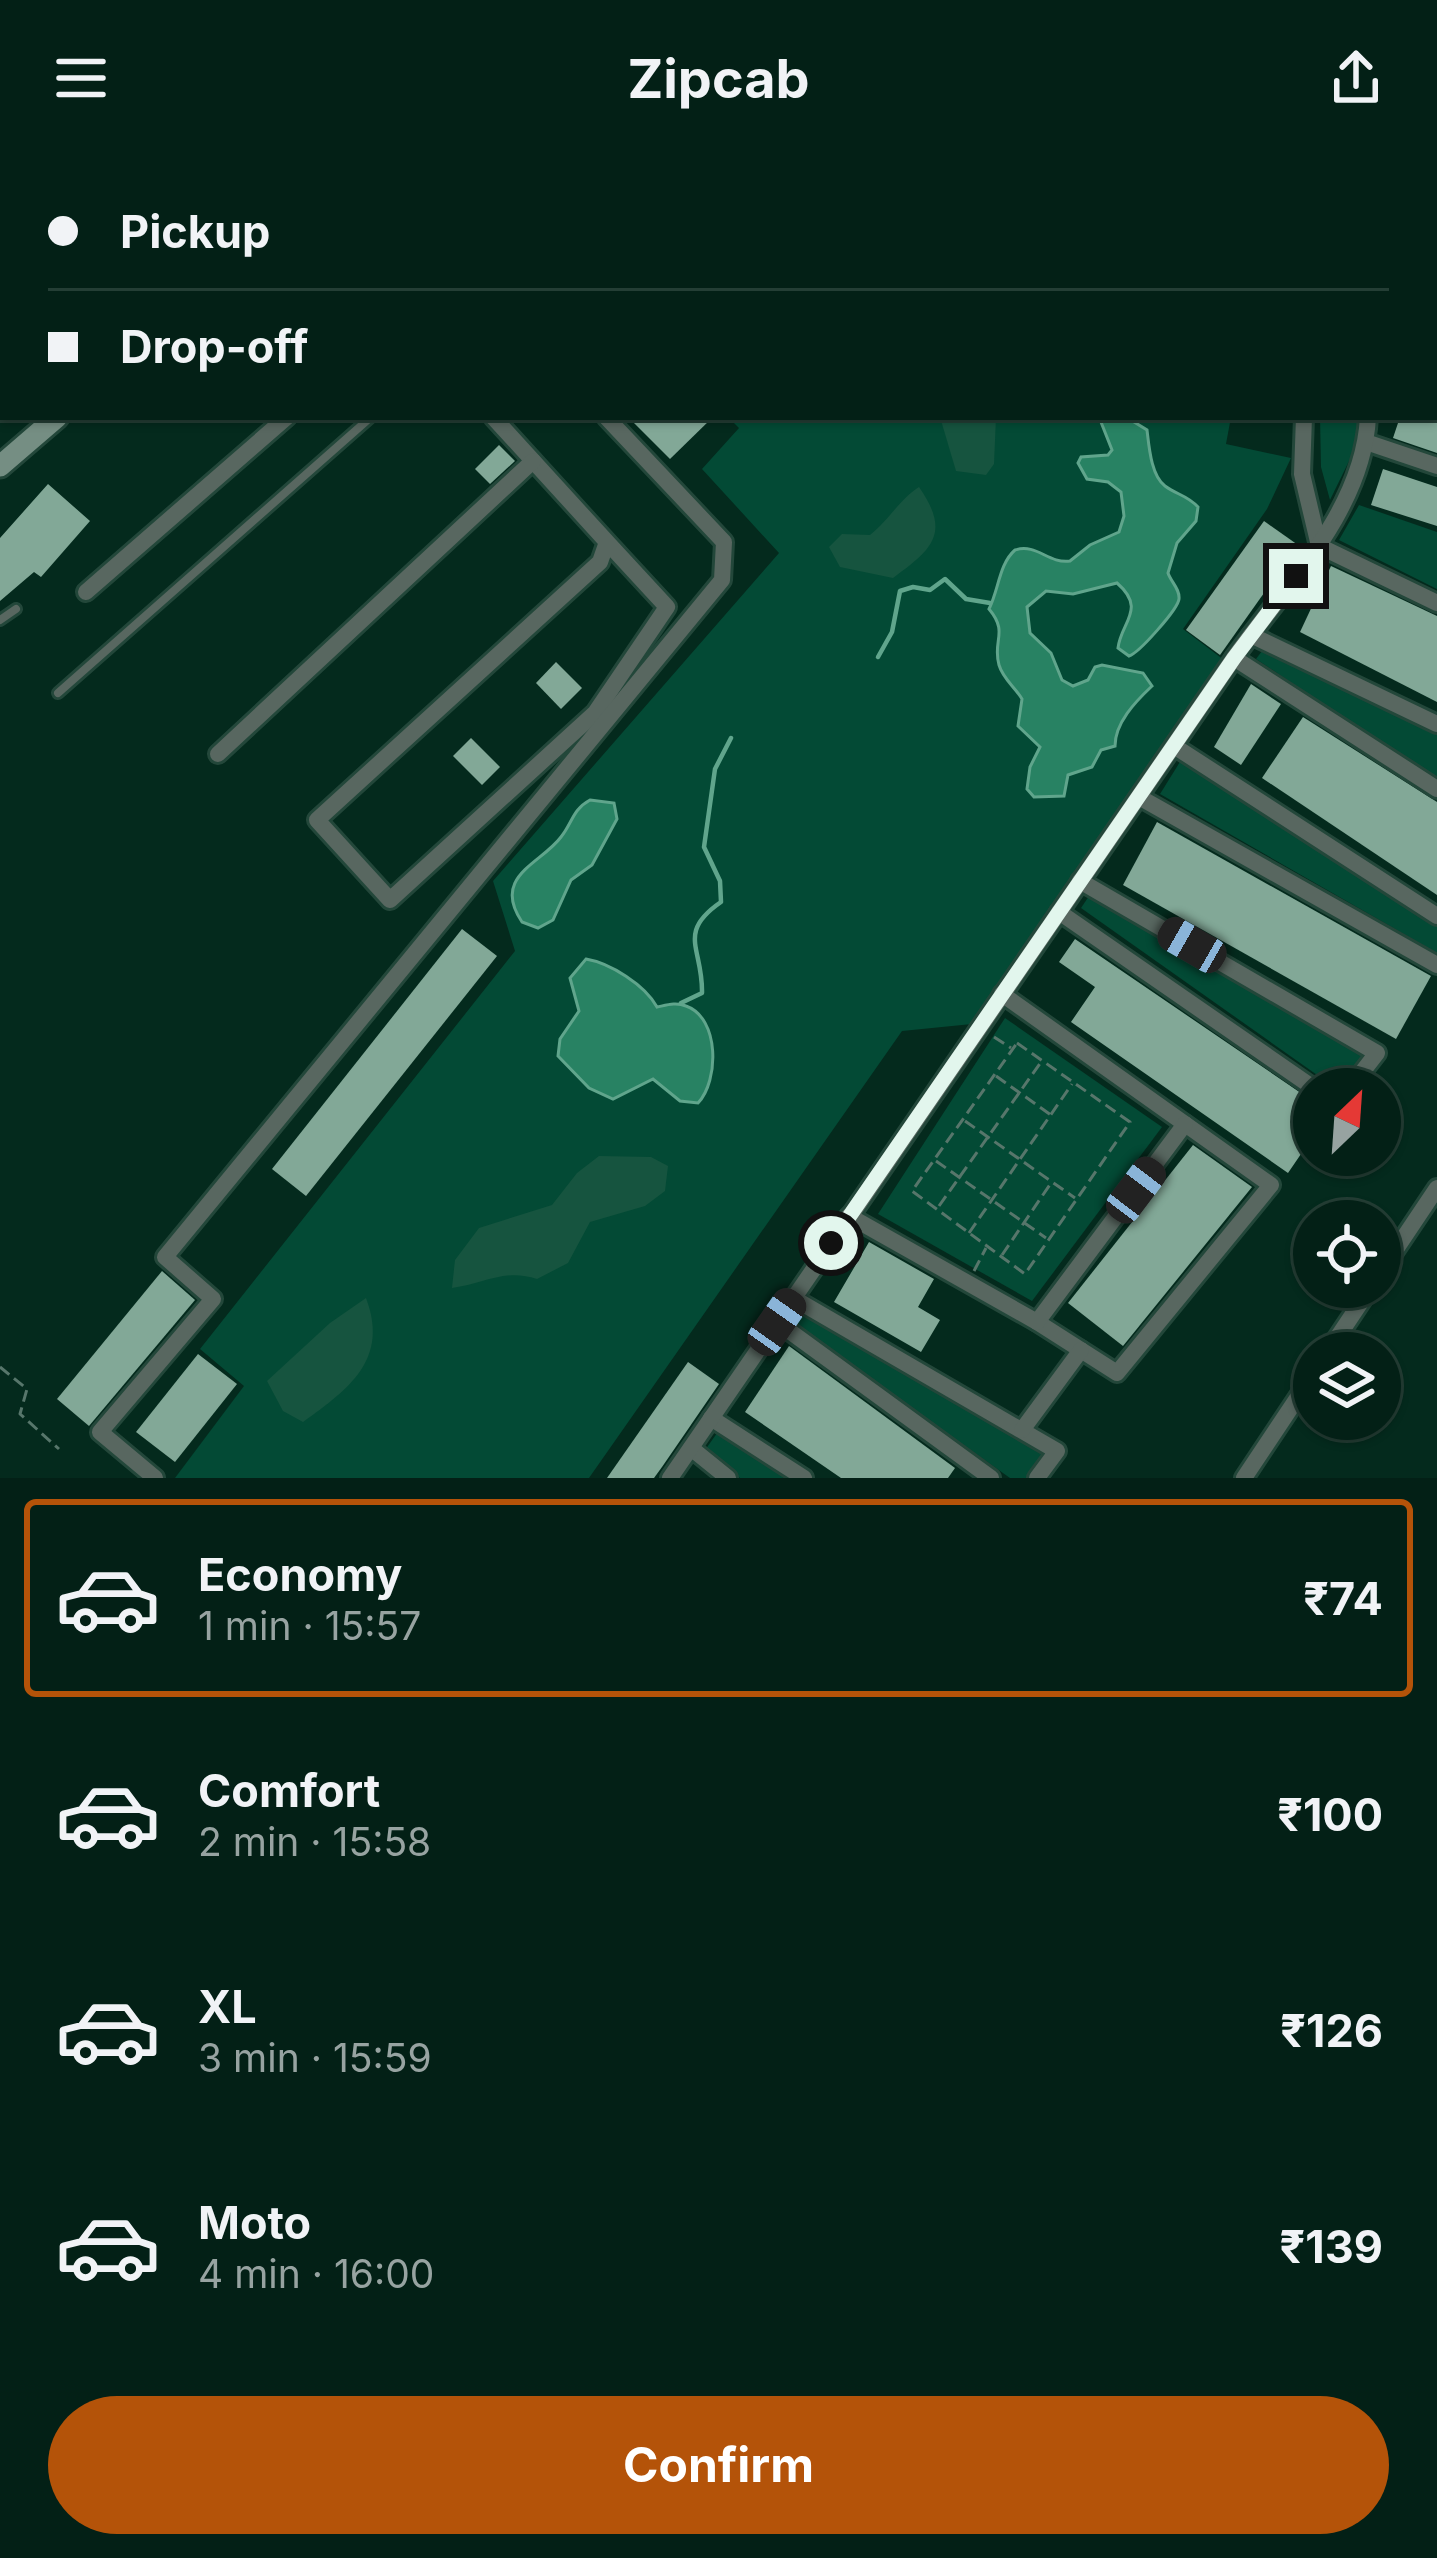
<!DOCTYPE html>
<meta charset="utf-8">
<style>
:root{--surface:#032016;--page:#0d281f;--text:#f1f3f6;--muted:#97a3a1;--line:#243e35;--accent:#b45309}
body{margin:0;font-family:Inter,sans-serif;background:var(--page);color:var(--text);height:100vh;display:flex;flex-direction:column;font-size:45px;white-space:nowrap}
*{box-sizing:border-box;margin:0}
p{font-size:39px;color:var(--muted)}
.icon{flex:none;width:66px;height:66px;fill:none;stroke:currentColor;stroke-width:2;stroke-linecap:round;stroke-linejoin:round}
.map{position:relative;height:1322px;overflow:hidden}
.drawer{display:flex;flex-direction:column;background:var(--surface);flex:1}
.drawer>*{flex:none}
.hud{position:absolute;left:0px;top:0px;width:1437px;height:264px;box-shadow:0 3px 9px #0004,0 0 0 3px var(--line);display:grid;align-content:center;height:264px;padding:0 48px;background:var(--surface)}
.needle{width:78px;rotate:25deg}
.fabs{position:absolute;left:1293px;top:912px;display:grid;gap:24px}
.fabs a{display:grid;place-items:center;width:108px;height:108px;border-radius:50%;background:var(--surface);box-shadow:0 3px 9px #0004,0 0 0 3px var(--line);font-size:60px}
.end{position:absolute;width:54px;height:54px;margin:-27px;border:15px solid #e2f6ed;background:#111;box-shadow:0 0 0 6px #111}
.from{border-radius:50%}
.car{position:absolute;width:36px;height:72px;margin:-36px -18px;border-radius:15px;box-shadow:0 0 9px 3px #0007;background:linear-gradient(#222 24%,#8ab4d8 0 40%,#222 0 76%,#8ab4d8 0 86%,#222 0)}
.hud b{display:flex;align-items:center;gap:42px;height:114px;font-size:45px}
.hud b+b{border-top:3px solid var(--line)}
.hud i{width:30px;height:30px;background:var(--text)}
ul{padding:21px 0 0;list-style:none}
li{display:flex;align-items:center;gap:36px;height:198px;margin:0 24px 18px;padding:0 24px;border:6px solid transparent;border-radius:12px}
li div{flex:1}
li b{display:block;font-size:45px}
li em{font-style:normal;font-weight:700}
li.on{border-color:var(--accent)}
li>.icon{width:108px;height:108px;stroke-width:1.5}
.button{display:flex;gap:24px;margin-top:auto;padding:24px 48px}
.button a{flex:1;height:138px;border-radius:72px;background:var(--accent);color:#fff;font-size:48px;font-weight:700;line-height:138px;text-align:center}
header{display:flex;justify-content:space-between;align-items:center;height:156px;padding:0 48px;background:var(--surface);font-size:54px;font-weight:700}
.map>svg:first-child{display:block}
</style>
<header><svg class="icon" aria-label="menu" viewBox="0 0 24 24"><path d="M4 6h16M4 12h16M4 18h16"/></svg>Zipcab<svg class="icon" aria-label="share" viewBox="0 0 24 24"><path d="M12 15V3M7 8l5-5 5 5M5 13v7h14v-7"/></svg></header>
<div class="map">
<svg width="1437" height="1322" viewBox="0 0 1437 1322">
<rect width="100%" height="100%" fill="#042a1d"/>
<g fill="#034a35">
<polygon points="728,261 1231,261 1226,288 1291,302 1267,353 1183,473 1224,504 972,868 902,875 589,1322 175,1322 244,1230 200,1193 515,795 493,725 779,397 702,313 739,272"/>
<polygon points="1320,261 1359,261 1352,299 1330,344 1321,311"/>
<polygon points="1359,349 1437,376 1437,433 1339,384"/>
<polygon points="1265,491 1437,574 1437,624 1256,503"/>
<polygon points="1183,601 1437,768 1437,797 1160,638"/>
<polygon points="1091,737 1366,898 1337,933 1081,752"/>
<polygon points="1005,862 1162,971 1032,1145 878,1058"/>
<polygon points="804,1154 1046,1296 1028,1322 1010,1322 794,1169"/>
<polygon points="720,1273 791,1322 740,1322 705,1294"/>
</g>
<g fill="#16543f">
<polygon points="940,261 996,261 994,308 986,319 956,315"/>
<path d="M919,331C951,377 933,393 893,422L840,411L829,391L842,378L870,379C889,364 898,345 919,331Z"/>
<path d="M599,1000L651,1001L668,1010L665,1035L645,1050L590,1066L568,1107L537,1123C505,1112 484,1128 452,1132L455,1104L479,1072L552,1049L577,1017Z"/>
<path d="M366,1142C389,1203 350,1232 303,1266L283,1255L267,1225L330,1167Z"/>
</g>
<g fill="#288263" stroke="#60a58c" stroke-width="3">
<path d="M1099,261H1126L1147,274C1149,290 1151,320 1165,330C1177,339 1187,339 1198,351L1196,365L1177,387L1168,417C1171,426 1180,433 1179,443C1178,453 1139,497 1129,500L1118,492C1121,466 1147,453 1117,427L1073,438L1046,435L1027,451L1030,477L1051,497L1062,524L1073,530L1088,524L1095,511L1102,509L1143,517L1152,530C1135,546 1115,567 1115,590L1101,594L1092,611L1068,619L1064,640L1034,641L1027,633L1030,611L1040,591L1018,570L1022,543C1015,531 1003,523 999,509C992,484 1009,477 989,453C999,433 999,408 1015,394C1037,387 1048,408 1070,405L1090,389L1119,376L1124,360L1121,336L1108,326L1087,323L1078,307L1081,301L1108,299L1112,294Z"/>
<path d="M590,644L614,647L617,663L592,709L571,724L553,764L538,772L522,766C491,720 541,708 561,681C573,666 572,654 590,644Z"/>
<path d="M586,803C610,807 645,829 657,851C667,849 676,846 686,850C720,862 719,925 698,947L680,945L653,923L613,943L589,932L558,900L560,883L579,855L570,822Z"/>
</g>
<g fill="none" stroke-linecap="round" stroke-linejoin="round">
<g stroke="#60a58c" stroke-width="4.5">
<polyline points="878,501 892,476 900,435 913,431 930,434 945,423 966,443 990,447"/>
<path d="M681,847L702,837C703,792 676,777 721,746L720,725L704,691L715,613L731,582"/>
</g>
</g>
<g fill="#82a897">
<polygon points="628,261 713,261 670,303"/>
<polygon points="1400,261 1437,263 1437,297 1393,282"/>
<polygon points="499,289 515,305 490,328 475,313"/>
<polygon points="1383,313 1437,331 1437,370 1371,349"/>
<polygon points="48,328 90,365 41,421 34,416 0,445 0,382"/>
<polygon points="1264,365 1298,389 1220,499 1186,474"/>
<polygon points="1331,410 1437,460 1437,546 1300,476"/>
<polygon points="556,506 582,532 561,553 536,527"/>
<polygon points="1251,528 1281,548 1241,609 1214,591"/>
<polygon points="1303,561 1437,646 1437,739 1262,622"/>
<polygon points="471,582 500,611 482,629 453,600"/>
<polygon points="1157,666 1431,820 1396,883 1123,729"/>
<polygon points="462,773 497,800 306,1040 272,1013"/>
<polygon points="1075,783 1314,946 1314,979 1288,1017 1071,866 1095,831 1059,806"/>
<polygon points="1193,989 1252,1031 1123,1190 1068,1147"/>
<polygon points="869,1086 934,1123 918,1151 940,1164 921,1196 834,1146"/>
<polygon points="162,1115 195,1144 89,1270 57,1243"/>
<polygon points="789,1190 955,1312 948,1322 841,1322 745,1256"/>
<polygon points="198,1198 237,1228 175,1306 136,1276"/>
<polygon points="688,1206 719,1228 662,1311 654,1322 607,1322"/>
</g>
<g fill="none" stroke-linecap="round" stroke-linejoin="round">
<defs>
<g id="service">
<polyline points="0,148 3,150"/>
<polyline points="0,464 16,453"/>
<polyline points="58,537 371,261"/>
</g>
<g id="minor">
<polyline points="106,0 111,3"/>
<polyline points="263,0 268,3"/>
<polyline points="926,0 929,3"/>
<polyline points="525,3 530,0"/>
<polyline points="1041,3 1041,0"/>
<polyline points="1083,3 1084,0"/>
<polyline points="0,18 3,19"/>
<polyline points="0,115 3,118"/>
<polyline points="1434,136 1437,137"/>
<polyline points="493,261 607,386 600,406 317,664 390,744 595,557 667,451 607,386"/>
<polyline points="1304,261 1302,318 1319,390 1437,447"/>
<polyline points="1366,286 1437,310"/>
<polyline points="86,436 287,261"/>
<polyline points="1251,479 1437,568"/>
<polyline points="1234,502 1437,633"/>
<polyline points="1174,590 1437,760"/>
<polyline points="218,598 533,305"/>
<polyline points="1139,641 1437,809"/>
<polyline points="1080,725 1377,897 1349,933"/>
<polyline points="1059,756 1315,933"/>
<polyline points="1002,838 1271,1029 1117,1217 1037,1166"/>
<polyline points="849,1060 1037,1166 1185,968"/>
<polyline points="1380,1117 1437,1032"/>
<polyline points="793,1142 1057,1295 1037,1322"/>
<polyline points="777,1166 991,1322"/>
<polyline points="1327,1197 1371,1131"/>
<polyline points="711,1262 804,1322"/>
<polyline points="1022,1274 1081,1194"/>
<polyline points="691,1292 728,1322"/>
<polyline points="155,1322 100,1276 213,1143 165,1101 722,424 724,386 606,261"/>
<path d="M670,1322L1234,502C1286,429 1363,355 1368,261"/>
<polyline points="1244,1322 1314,1217"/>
</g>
<g id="secondary">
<polyline points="357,3 360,0"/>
<polyline points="0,310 57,261"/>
</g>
</defs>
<use href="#service" stroke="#23473a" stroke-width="14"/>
<use href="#minor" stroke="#23473a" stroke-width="22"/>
<use href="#secondary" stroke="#23473a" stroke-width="27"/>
<g stroke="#57766b" stroke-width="3" stroke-dasharray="12 6" stroke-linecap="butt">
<polyline points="994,881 1011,892"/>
<polygon points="1017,887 1130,966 1025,1118 912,1035"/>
<polyline points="996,920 1051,959"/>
<polyline points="965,965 1075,1042"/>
<polyline points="936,1005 1046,1082"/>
<polyline points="939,1050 1041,906"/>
<polyline points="969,1077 1072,928"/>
<polyline points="1002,1099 1051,1027"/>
<polyline points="974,1115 986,1092"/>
<polyline points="0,1211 27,1233 20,1258 59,1293"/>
</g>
<use href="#service" stroke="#586760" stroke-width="8"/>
<use href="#minor" stroke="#586760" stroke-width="16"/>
<use href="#secondary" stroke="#758e83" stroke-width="21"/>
</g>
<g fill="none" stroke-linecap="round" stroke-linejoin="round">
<polyline stroke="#e2f6ed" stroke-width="15" points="831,1087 1234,502 1296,420"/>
</g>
</svg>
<div class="fabs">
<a><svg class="needle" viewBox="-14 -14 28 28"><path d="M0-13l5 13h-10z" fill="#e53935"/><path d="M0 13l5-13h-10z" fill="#97a3a1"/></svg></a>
<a><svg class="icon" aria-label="locate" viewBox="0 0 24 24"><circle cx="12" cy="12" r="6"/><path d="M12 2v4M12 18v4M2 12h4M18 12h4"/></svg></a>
<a><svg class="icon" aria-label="layers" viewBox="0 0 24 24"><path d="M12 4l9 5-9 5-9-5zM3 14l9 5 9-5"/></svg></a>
</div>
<i class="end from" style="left:831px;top:1087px"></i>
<i class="end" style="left:1296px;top:420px"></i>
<i class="car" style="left:1192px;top:789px;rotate:300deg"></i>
<i class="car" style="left:1136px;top:1034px;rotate:37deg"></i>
<i class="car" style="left:777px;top:1166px;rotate:35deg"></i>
<div class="hud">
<b><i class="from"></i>Pickup</b>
<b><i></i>Drop-off</b>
</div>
</div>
<section class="drawer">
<ul>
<li class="on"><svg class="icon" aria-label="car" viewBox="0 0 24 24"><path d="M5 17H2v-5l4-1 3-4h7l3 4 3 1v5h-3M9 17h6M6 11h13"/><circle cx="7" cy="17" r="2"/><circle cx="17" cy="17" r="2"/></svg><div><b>Economy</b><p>1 min · 15:57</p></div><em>₹74</em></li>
<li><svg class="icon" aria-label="car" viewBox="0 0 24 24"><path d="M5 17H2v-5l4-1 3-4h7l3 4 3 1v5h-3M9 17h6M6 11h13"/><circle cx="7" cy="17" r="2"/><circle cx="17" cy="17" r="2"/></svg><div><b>Comfort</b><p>2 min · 15:58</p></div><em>₹100</em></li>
<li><svg class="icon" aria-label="car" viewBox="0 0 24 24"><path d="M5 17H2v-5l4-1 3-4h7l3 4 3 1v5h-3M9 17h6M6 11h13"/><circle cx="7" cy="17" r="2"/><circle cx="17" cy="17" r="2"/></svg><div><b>XL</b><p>3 min · 15:59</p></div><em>₹126</em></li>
<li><svg class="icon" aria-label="car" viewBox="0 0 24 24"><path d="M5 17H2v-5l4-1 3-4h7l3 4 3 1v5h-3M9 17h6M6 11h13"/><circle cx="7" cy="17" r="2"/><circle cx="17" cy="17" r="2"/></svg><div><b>Moto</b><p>4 min · 16:00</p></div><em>₹139</em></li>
</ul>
<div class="button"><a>Confirm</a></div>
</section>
